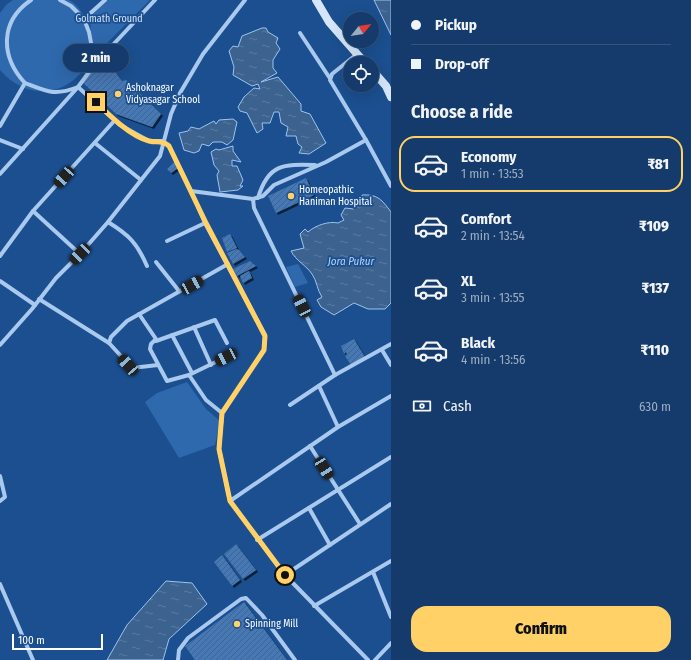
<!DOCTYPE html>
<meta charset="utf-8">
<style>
:root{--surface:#143b6b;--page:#214673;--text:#f1f3f6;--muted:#9dadc1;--line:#33557e;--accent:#ffd166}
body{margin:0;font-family:"Fira Sans Condensed",sans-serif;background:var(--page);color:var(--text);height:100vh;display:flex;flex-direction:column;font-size:15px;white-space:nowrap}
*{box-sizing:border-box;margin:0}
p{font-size:13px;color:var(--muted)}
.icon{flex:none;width:22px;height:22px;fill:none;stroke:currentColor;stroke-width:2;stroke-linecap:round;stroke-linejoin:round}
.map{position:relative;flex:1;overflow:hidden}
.side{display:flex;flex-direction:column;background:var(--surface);width:300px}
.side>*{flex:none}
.banner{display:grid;align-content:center;height:88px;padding:0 20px;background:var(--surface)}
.needle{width:26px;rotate:60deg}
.fabs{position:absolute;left:343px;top:12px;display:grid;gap:8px}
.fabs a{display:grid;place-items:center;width:36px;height:36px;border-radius:50%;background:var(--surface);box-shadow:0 4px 16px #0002,0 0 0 1px var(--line);font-size:20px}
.scale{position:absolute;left:12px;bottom:10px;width:91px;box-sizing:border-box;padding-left:4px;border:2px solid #fff;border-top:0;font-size:11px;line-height:14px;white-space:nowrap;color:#fff;-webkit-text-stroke:3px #1b4f8f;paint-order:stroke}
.end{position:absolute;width:18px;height:18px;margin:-9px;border:5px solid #ffd166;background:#111;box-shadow:0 0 0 2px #111}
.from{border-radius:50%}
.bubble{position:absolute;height:28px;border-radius:14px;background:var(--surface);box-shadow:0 4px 16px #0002,0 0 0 1px var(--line);font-size:13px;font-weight:800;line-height:28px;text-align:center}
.car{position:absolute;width:12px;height:24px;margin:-12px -6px;border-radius:5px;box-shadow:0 0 3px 1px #0007;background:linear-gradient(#222 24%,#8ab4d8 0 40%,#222 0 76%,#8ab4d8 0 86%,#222 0)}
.banner b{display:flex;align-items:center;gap:14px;height:38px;font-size:15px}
.banner b+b{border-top:1px solid var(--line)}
.banner i{width:10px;height:10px;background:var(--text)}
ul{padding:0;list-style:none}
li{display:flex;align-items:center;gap:12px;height:56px;margin:0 8px 6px;padding:0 12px;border:2px solid transparent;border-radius:16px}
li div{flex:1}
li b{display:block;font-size:15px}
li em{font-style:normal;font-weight:800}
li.current{border-color:var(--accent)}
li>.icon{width:36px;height:36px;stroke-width:1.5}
h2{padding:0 20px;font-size:18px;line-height:48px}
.pay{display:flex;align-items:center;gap:10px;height:44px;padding:0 20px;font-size:15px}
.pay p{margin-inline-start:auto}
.action{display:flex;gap:8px;margin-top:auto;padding:8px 20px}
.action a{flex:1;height:46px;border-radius:16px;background:var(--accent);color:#111;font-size:16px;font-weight:800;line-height:46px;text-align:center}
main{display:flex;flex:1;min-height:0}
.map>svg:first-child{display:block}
</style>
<main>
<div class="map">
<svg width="391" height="660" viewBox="0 0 391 660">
<defs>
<pattern id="water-ripples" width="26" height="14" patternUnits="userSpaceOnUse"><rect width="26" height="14" fill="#3c6290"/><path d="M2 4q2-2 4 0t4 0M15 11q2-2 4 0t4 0" fill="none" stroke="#597aa1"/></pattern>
<pattern id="building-hatch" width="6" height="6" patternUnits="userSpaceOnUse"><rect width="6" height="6" fill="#4478b7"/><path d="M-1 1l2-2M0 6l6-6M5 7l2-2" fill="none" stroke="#486282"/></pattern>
<filter id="shadow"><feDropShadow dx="2" dy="2" stdDeviation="0" flood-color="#0009"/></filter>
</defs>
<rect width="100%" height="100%" fill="#1b4f8f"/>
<g fill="#2e69ad">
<path d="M13,0H69C77,4 83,13 86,21C111,73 43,120 0,70V13L7,4Z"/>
<polygon points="107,0 150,0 94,56 89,13"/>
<polygon points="298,264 308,283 295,287 286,267"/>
<polygon points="187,382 206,409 220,421 215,445 179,458 145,402 157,393"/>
</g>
<g fill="url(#water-ripples)" stroke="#9cc4f0">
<polygon points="374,0 391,0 391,35"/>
<polygon points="262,28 266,28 268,32 278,38 276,43 280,49 273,60 273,68 277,73 261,82 278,77 301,104 301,111 310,114 326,143 309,154 299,153 302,147 298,144 296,136 286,136 288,127 281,123 279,112 274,112 270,123 262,123 263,129 257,133 247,113 240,111 238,107 244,97 254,88 260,89 258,84 252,86 233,75 234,67 229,51 233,46 238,47 242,36"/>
<polygon points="233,119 237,122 233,140 227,145 222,142 213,142 209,146 202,144 199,151 194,153 184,150 179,133 188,131 191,127 199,129 214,121 216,124 219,120"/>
<polygon points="233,146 233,151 241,162 232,160 232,166 237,166 243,180 240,186 243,186 238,190 220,192 217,175 219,171 214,165 211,152 216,149 219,150"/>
<path d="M362,195C378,194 382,200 391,212V303L385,309H368L354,303L334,315L321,307L317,300L322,297C317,290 317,281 312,274C306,265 296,261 291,251L304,248L300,234L305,229L308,232C316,225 329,221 338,223L344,220L341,215L345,208L354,209L356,203L362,201Z"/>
<polygon points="166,581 192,583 207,604 169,639 163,660 107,660 127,625"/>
</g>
<g fill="url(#building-hatch)" filter="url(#shadow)">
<polygon points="99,63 116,73 122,81 126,80 161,114 152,127 116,114 82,82"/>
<polygon points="175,161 178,168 171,173 167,169"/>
<polygon points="306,178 314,195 276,213 268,196"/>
<polygon points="230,234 237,248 227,252 222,238"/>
<polygon points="236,249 239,250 245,257 233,264 227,253"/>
<polygon points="250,261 256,266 237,276 233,269"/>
<polygon points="249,271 252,278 243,283 240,276"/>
<polygon points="354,339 365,357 351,365 345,356 347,354 346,352 344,354 341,346"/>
<polygon points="236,544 256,570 243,579 224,554"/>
<polygon points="222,555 240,580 232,586 214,562"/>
<polygon points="244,602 287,660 195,660 185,646"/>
</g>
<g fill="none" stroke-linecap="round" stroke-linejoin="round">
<g stroke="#a9c9ee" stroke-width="4">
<polyline points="60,0 71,6 84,19"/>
<polyline points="300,33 329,77"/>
<polyline points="95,64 89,32 84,19 105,0"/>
<path d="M25,83C0,56 0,21 31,0"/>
<path d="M0,126L25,83C48,92 55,96 78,87L120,125L149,141H163L169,146L191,191L253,199L263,196L274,185L326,162L366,140L330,80L332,74L357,54"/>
<polyline points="0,140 23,149"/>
<polyline points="366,140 391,186"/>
<polyline points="95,143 141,180"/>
<polyline points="0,174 78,87 95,64 155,0"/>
<polyline points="191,191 205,223 265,335 264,350 222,413 219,449 230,501"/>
<path d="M258,198C268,164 283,164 315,165"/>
<polyline points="253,199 254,208 335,375"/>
<polyline points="33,211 80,254"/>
<path d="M108,222C129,235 137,243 147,266"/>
<polyline points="167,241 205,223"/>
<polyline points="0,256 33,211 115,120"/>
<polyline points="156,262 179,291"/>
<polyline points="0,281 35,305"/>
<polyline points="39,299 109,343"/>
<polyline points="139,314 156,339 151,344 150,349 167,381 189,375 226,357"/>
<polyline points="194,327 211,365"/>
<polyline points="172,335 192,373"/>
<polyline points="156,341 215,320 227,343"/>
<polyline points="0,345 32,309 56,278 80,254 108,222 160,156 171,114 180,93 203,54 245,0"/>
<polyline points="382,350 391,365"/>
<polyline points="158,365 132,368 109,343 111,337 127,321 228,264"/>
<polyline points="189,375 206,400 222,413"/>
<polyline points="319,386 338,427"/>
<polyline points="391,396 338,427 230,501 285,575 391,504"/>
<polyline points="290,405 335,375 391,344"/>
<polyline points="310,446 360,524"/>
<polyline points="0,476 5,497 0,501"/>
<polyline points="309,508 330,545"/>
<polyline points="257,540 391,457"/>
<polyline points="373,572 391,617"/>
<polyline points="285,575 368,660"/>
<polyline points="0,584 33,660"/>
<polyline points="314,606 391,561"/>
<polyline points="178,660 179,650 188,638 241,599 246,598 262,615 295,660"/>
<polyline points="375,660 391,643"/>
</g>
<g stroke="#d6e6fa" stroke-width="8">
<polyline points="316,0 329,22 365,63"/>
<polyline points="372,70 386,86 391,97"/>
</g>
</g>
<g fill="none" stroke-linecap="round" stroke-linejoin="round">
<path stroke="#ffd166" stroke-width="5" d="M96,102C109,115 130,136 149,141C157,143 162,140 169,146L206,223L265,336L264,350L222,413L219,449L230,501L285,575"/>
</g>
<g fill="#ffd166" stroke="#1b4f8f" stroke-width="1.5">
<circle cx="118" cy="94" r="4"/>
<circle cx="291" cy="196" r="4"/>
<circle cx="237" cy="624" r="4"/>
</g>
<g text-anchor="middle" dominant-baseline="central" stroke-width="3.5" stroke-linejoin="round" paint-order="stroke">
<g font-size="10" fill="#cfe3fa" stroke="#1b4f8f">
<text x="109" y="19">Golmath Ground</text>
</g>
<g font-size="10" fill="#fff" stroke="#1b4f8f" text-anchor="start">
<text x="126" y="88">Ashoknagar<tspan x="126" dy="12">Vidyasagar School</tspan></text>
<text x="299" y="190">Homeopathic<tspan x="299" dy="12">Haniman Hospital</tspan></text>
<text x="245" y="624">Spinning Mill</text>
</g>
<g font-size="11" font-style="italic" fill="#b5d3f5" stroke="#1b4f8f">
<text x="351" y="261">Jora Pukur</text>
</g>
</g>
</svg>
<div class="fabs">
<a><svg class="needle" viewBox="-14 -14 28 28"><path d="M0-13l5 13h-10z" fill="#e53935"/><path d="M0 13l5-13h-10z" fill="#9dadc1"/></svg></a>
<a><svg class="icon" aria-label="locate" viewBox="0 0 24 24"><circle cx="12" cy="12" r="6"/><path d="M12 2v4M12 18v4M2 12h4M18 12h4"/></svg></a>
</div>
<div class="scale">100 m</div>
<i class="end from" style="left:285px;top:575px"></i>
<i class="end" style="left:96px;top:102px"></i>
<div class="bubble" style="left:63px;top:44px;width:66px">2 min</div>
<i class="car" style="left:64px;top:177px;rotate:222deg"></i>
<i class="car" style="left:80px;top:254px;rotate:225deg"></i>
<i class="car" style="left:192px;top:285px;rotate:61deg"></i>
<i class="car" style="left:302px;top:306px;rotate:334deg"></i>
<i class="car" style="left:226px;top:357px;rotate:243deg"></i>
<i class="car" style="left:128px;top:365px;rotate:318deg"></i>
<i class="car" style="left:324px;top:468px;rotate:148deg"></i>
</div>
<section class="side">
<div class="banner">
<b><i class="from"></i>Pickup</b>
<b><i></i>Drop-off</b>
</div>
<h2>Choose a ride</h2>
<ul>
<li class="current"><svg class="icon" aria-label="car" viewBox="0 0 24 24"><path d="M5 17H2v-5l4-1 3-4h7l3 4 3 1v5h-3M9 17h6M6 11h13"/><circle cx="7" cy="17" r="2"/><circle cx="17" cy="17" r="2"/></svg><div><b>Economy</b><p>1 min · 13:53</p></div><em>₹81</em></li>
<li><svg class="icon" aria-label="car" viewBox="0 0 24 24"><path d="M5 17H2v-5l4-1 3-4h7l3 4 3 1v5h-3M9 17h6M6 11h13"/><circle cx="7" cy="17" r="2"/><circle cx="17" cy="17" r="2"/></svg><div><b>Comfort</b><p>2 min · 13:54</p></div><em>₹109</em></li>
<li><svg class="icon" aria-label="car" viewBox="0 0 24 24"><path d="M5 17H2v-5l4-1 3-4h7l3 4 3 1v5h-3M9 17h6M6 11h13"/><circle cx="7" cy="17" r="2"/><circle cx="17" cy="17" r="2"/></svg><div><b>XL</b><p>3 min · 13:55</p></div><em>₹137</em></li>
<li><svg class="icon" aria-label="car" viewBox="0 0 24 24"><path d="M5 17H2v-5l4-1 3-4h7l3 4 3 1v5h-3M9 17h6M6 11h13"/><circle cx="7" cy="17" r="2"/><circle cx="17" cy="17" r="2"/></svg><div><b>Black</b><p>4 min · 13:56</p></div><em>₹110</em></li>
</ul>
<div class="pay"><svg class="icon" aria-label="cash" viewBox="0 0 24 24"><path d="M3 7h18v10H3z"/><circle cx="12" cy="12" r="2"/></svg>Cash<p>630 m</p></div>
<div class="action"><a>Confirm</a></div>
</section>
</main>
